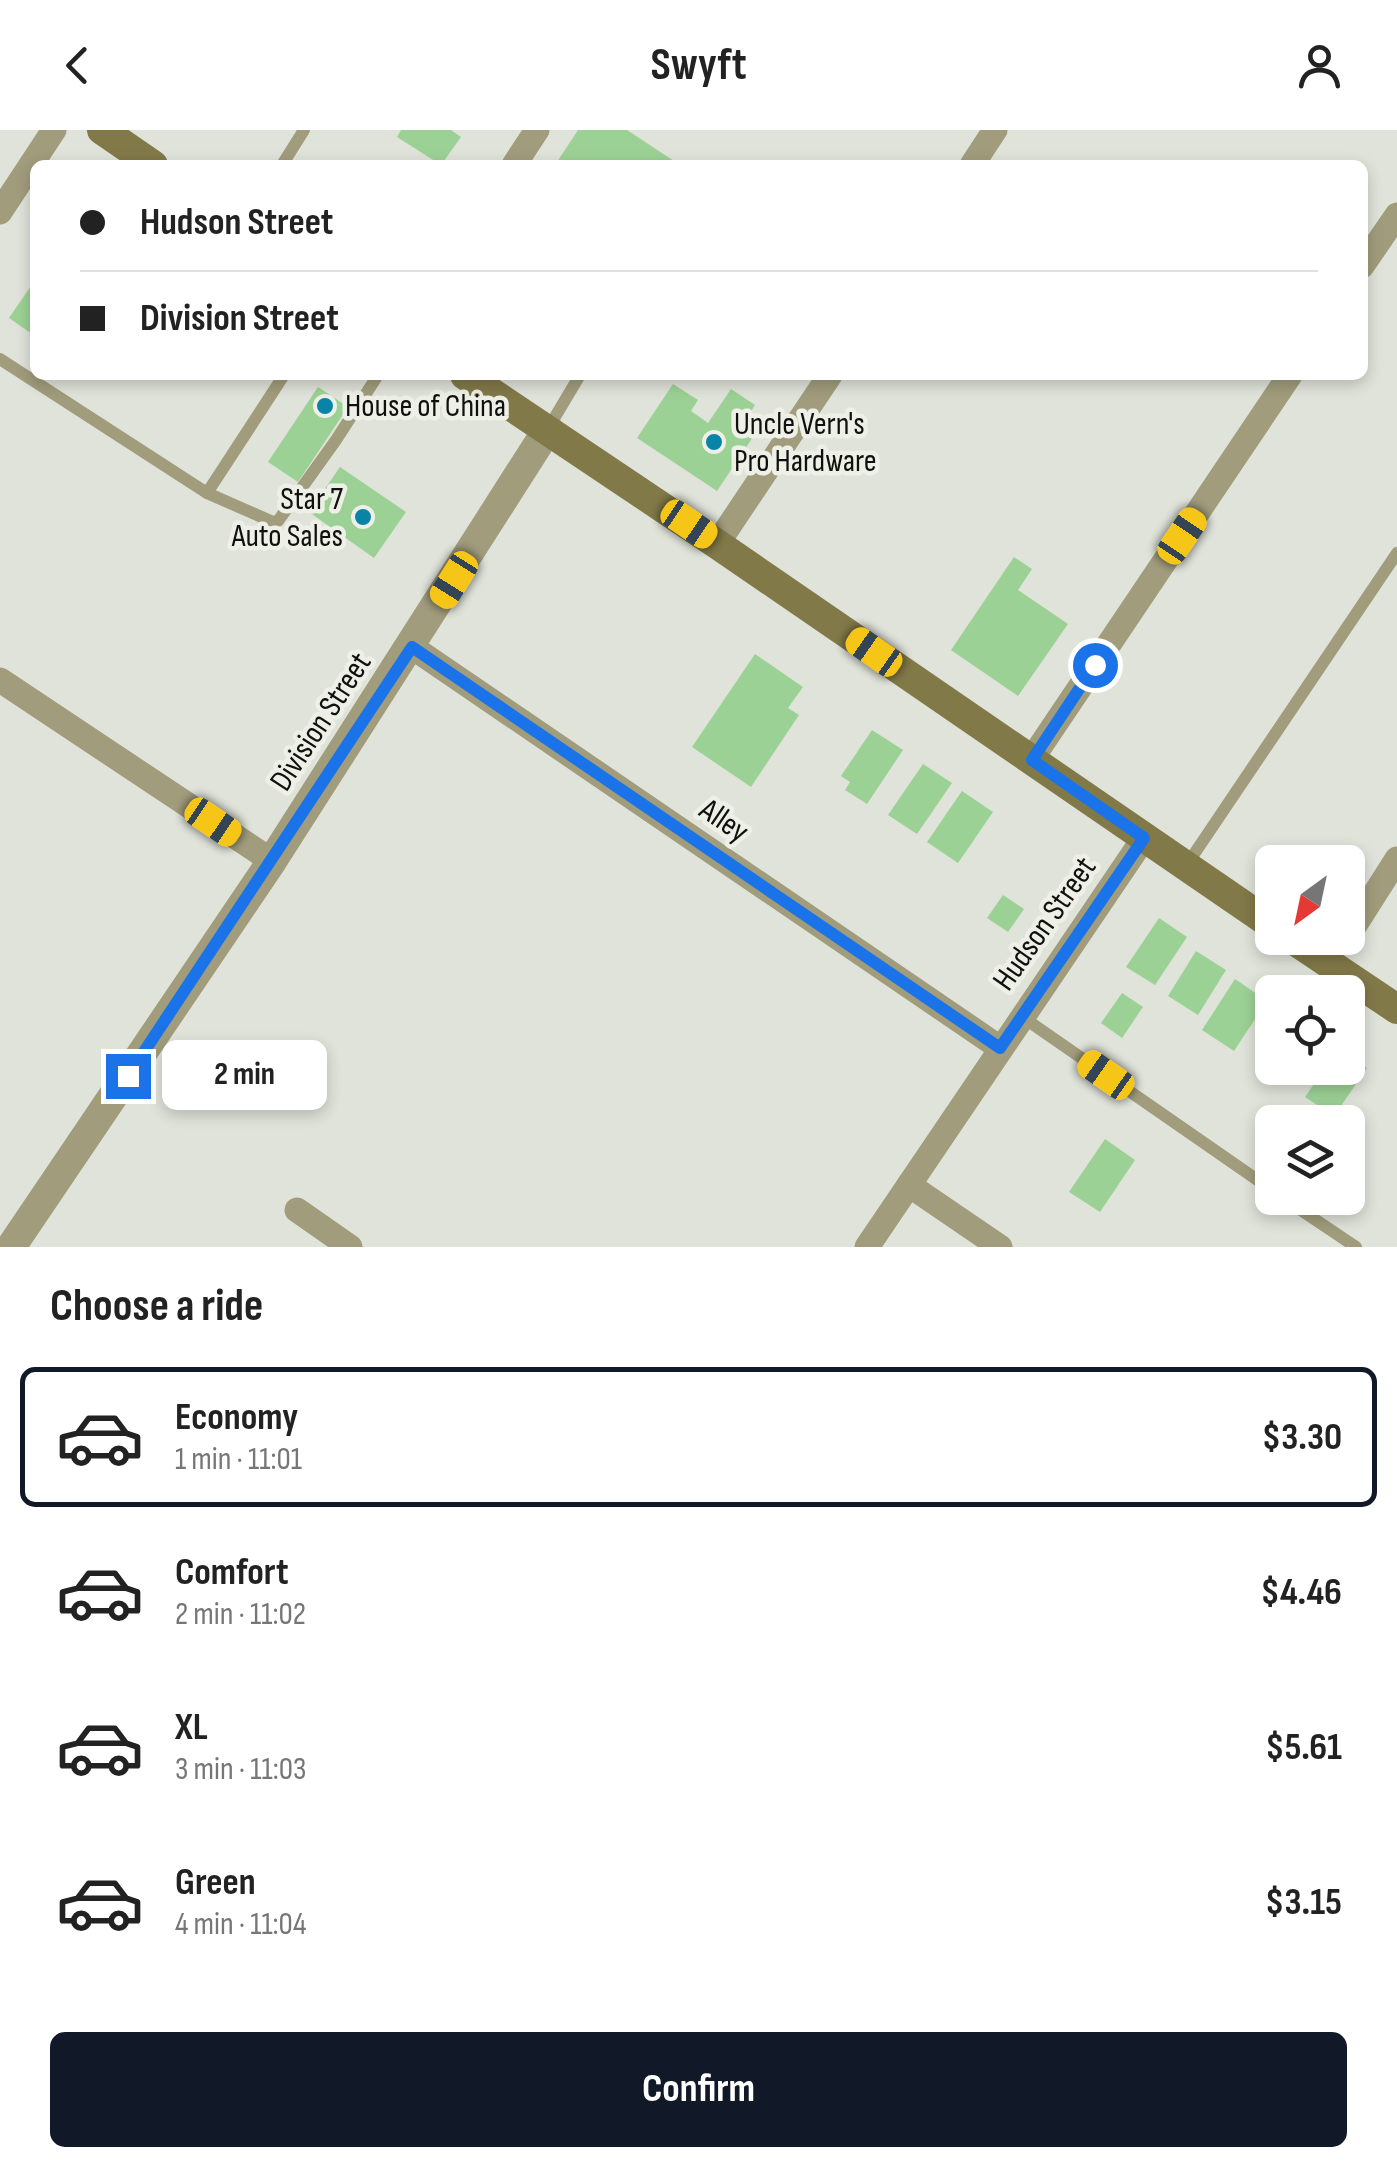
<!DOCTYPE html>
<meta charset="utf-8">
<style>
:root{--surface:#fff;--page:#f6f6f6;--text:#222;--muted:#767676;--line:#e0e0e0;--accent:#111827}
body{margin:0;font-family:"Sofia Sans Condensed",sans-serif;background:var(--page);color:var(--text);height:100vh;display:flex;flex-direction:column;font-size:38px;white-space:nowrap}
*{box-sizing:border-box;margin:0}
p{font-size:32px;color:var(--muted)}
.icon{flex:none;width:55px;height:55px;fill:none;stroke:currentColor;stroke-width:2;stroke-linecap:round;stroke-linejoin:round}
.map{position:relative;height:1117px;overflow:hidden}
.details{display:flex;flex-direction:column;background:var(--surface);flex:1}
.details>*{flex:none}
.top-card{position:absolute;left:30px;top:30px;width:1338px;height:220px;border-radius:15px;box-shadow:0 5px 15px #0003;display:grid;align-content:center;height:220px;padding:0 50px;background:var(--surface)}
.needle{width:65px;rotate:213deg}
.controls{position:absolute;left:1255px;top:715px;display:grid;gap:20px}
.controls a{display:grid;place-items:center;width:110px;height:110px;border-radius:15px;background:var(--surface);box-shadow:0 5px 15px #0003;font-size:50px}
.end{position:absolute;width:45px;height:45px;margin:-22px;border:12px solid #1a73e8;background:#fff;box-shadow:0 0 0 5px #fff}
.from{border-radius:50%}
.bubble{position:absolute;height:70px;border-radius:15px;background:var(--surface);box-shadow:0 5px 15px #0003;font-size:32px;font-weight:700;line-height:70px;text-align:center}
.car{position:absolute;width:30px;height:60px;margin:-30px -15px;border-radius:12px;box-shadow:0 0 8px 2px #0007;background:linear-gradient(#f5c518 24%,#345 0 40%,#f5c518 0 76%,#345 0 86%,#f5c518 0)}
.top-card b{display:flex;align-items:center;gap:35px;height:95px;font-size:38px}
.top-card b+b{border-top:2px solid var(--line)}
.top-card i{width:25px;height:25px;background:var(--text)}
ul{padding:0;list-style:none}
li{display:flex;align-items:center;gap:30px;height:140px;margin:0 20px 15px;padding:0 30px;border:5px solid transparent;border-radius:15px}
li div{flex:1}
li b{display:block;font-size:38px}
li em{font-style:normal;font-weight:700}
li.on{border-color:var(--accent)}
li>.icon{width:90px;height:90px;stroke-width:1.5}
h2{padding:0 50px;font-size:45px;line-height:120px}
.action{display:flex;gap:20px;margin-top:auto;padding:20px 50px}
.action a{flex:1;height:115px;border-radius:15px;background:var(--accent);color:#fff;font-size:40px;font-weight:700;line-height:115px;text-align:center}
header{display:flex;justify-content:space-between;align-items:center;height:130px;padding:0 50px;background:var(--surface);font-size:45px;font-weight:700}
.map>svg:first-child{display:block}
</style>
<header><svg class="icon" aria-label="back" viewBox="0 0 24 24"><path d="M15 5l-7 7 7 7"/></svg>Swyft<svg class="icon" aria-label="person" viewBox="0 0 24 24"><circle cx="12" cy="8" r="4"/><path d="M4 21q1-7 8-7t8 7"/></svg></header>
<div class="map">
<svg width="1397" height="1117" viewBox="0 0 1397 1117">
<rect width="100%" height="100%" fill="#e0e3da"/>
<g fill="#9cd195">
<polygon points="401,0 451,0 461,7 441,35 397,7"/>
<polygon points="578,0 627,0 680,35 555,35"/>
<polygon points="35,150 35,206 9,188"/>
<polygon points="673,254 698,270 691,281 708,293 731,259 755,275 746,289 759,298 717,361 637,308"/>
<polygon points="318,257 348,277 298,352 268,332"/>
<polygon points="340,337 406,382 374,428 309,382"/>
<polygon points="1014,427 1032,439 1018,460 1068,494 1018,566 951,520"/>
<polygon points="755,524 803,557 788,578 799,585 751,657 692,617"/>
<polygon points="872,600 903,620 867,674 845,660 850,652 841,646"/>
<polygon points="923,634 952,653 917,704 888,685"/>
<polygon points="962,661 993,682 958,733 927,712"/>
<polygon points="1003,765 1024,779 1008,802 987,788"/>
<polygon points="1159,788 1187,807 1155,855 1126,837"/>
<polygon points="1196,821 1226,840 1198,885 1168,866"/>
<polygon points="1235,849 1267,871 1234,921 1202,900"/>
<polygon points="1122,863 1143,877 1122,908 1101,893"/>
<polygon points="1348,925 1367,938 1334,986 1305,967 1325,938 1348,938"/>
<polygon points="1105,1009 1135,1030 1100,1082 1069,1062"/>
</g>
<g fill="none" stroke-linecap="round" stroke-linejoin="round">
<g stroke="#a19c7c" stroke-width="12">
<polyline points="282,35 304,0"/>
<polyline points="0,229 207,363 284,245"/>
<polyline points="549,297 580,245"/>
<polyline points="207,363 273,392 278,391 336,310 378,245"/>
<polyline points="1186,736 1397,423"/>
<polyline points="1021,886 1272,1060"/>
<polyline points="1283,1068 1356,1117"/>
</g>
<g stroke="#a19c7c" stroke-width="25">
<polyline points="514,35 537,0"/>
<polyline points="972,35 995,0"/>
<polyline points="0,82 54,0"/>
<polyline points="1362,136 1397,85"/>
<polyline points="717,414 830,245"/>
<polyline points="412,517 1000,918"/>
<polyline points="0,550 272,731"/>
<polyline points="1031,630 1290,245"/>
<polyline points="1348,806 1397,729"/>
<polyline points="909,1055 1000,1117"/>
<polyline points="297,1080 350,1117"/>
<polyline points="867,1117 1144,708"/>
</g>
<polyline stroke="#a19c7c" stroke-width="30" points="11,1117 272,731 548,299"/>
<g stroke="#827949" stroke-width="30">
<polyline points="102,0 153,35"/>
<polyline points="465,245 717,414 1272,795"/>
<polyline points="1291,808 1397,879"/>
</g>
</g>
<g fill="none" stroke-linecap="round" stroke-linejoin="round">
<polyline stroke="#1a73e8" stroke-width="12" points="128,946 412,517 1000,918 1144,708 1032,630 1095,535"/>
</g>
<g fill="#0984a9" stroke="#eef0e8" stroke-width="4">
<circle cx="325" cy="276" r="10"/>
<circle cx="714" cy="312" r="10"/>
<circle cx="363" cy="387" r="10"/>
</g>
<g text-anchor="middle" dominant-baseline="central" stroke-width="9" stroke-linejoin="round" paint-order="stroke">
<g font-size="32" fill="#10110e" stroke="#eef0e8" text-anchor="start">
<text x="345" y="276">House of China</text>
<text x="734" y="294">Uncle Vern's<tspan x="734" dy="37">Pro Hardware</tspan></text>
<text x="343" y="369" text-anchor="end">Star 7<tspan x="343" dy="37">Auto Sales</tspan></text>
</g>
<g font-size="32" fill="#10110e" stroke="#eef0e8">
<text transform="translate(321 592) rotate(-57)">Division Street</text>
<text transform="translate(724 691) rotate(34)">Alley</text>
<text transform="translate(1045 794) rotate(-55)">Hudson Street</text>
</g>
</g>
</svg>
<div class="controls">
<a><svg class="needle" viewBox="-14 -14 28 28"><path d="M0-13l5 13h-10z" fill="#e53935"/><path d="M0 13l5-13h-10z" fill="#767676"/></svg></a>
<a><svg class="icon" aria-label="locate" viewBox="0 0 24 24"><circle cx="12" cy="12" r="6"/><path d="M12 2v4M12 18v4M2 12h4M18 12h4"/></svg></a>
<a><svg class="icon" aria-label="layers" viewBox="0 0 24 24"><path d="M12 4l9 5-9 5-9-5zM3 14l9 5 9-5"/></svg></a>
</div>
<i class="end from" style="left:1095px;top:535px"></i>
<i class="end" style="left:128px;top:946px"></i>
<div class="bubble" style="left:162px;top:910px;width:165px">2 min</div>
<i class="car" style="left:689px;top:394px;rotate:124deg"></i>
<i class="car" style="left:1182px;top:406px;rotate:34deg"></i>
<i class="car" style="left:454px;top:450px;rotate:212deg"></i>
<i class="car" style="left:874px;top:522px;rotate:305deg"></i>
<i class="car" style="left:213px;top:692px;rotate:124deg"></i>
<i class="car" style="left:1106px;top:945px;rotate:305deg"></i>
<div class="top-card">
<b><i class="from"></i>Hudson Street</b>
<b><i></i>Division Street</b>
</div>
</div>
<section class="details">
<h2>Choose a ride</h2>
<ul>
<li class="on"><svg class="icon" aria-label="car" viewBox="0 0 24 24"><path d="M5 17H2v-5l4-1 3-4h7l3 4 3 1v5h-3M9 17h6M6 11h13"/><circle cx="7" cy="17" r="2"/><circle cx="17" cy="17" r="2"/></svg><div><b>Economy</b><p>1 min · 11:01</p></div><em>$3.30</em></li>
<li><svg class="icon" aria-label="car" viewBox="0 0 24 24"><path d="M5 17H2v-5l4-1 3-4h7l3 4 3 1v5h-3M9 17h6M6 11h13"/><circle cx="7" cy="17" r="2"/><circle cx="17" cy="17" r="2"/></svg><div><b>Comfort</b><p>2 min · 11:02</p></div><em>$4.46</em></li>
<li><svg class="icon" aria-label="car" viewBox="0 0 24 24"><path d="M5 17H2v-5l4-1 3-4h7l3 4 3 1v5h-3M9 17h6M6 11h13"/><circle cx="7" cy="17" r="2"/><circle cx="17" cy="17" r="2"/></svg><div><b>XL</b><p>3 min · 11:03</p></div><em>$5.61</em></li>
<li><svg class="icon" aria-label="car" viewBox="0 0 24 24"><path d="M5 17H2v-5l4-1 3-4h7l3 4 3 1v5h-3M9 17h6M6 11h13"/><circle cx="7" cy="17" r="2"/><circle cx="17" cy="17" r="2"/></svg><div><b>Green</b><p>4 min · 11:04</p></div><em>$3.15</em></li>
</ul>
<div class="action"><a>Confirm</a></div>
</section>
